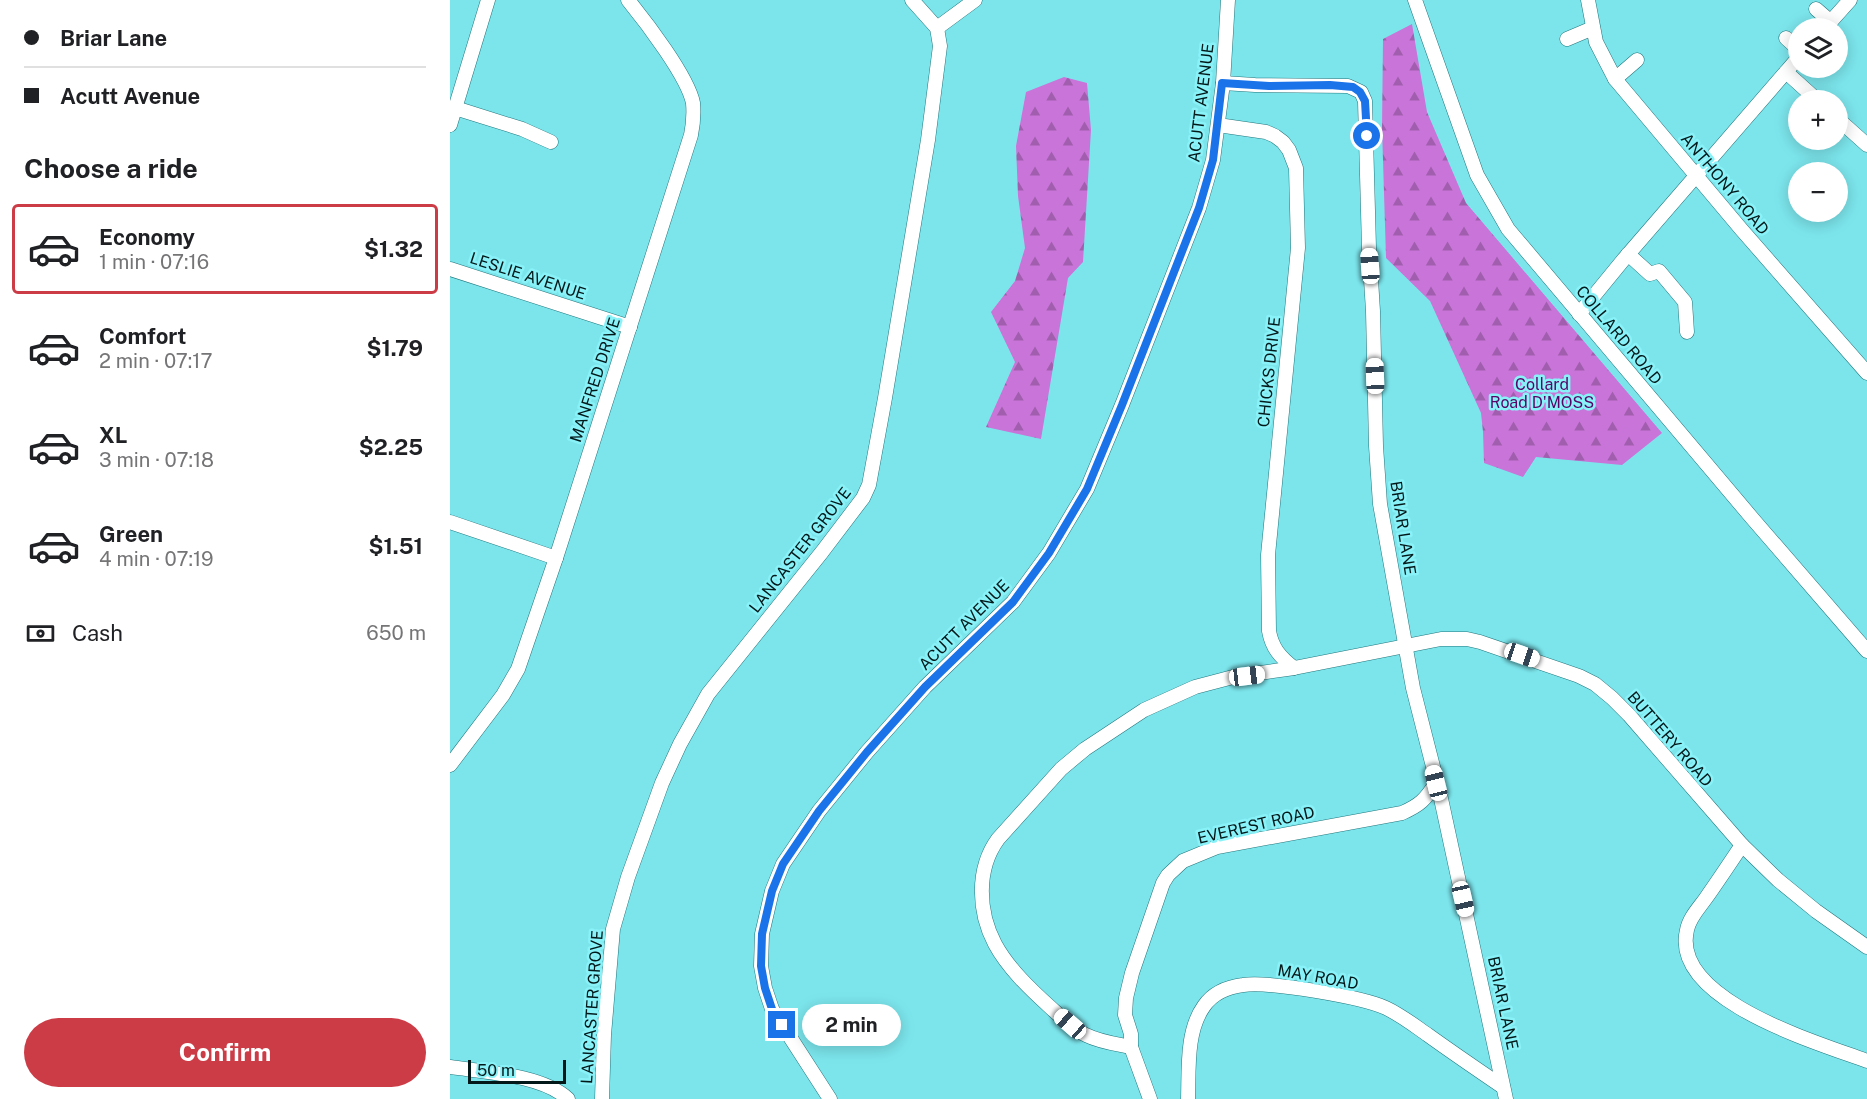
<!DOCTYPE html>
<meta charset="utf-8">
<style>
:root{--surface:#fff;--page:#f6f6f6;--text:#202124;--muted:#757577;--line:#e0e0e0;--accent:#cc3c46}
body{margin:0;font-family:"Public Sans",sans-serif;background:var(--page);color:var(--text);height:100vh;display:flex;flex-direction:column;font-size:22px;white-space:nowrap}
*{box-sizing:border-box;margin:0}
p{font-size:20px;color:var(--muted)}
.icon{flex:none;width:33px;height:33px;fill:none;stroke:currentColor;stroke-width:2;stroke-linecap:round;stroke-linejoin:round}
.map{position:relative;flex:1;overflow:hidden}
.side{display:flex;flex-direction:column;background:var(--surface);width:450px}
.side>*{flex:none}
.hud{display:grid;align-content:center;height:132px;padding:0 24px;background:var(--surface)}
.fabs{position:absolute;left:1338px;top:18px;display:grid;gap:12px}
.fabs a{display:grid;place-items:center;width:60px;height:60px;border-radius:50%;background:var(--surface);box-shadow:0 3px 15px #0003;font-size:30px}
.scale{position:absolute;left:18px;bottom:15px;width:98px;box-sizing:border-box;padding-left:6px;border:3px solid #021819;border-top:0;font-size:16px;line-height:21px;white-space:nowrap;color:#021819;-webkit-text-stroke:4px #89f2f9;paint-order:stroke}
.end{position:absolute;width:27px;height:27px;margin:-14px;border:8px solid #1a73e8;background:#fff;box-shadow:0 0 0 3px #fff}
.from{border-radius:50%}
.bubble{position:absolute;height:42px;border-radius:21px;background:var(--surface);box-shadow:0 3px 15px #0003;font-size:20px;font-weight:700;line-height:42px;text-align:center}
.car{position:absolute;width:18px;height:36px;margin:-18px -9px;border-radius:8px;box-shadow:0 0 4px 2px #0007;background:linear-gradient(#fff 24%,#345 0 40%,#fff 0 76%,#345 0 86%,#fff 0)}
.hud b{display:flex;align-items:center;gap:21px;height:57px;font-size:22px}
.hud b+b{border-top:2px solid var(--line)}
.hud i{width:15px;height:15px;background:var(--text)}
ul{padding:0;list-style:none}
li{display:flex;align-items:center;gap:18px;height:90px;margin:0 12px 9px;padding:0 12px;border:3px solid transparent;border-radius:6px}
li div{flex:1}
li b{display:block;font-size:22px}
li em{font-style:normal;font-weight:700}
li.on{border-color:var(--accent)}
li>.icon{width:54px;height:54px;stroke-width:1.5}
h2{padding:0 24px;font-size:27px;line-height:72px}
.pay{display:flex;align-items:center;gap:15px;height:66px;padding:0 24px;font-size:22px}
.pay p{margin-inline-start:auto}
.cta{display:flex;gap:12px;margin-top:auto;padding:12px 24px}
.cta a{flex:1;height:69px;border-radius:36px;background:var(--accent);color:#fff;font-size:24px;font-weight:700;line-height:69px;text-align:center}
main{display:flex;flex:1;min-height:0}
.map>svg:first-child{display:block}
</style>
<main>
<section class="side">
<div class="hud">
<b><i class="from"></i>Briar Lane</b>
<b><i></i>Acutt Avenue</b>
</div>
<h2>Choose a ride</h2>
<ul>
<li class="on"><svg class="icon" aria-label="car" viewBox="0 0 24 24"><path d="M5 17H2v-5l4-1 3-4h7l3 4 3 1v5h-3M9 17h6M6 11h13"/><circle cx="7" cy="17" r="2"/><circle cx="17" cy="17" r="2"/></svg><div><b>Economy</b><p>1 min · 07:16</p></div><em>$1.32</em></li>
<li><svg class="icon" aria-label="car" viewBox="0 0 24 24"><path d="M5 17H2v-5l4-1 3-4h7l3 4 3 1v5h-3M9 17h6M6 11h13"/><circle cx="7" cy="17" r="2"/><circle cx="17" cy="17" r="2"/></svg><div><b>Comfort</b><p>2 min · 07:17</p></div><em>$1.79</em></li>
<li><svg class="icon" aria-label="car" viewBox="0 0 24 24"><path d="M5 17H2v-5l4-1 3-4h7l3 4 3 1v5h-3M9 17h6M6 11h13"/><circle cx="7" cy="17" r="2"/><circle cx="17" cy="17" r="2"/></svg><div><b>XL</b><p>3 min · 07:18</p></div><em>$2.25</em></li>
<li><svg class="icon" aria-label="car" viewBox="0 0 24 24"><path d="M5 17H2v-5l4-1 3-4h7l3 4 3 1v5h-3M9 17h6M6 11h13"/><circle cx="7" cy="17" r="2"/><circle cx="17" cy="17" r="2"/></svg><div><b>Green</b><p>4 min · 07:19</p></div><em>$1.51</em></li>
</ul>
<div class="pay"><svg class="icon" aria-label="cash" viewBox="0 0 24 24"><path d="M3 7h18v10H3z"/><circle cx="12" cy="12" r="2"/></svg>Cash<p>650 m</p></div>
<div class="cta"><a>Confirm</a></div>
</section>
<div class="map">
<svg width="1417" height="1099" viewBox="0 0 1417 1099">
<defs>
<pattern id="forest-firs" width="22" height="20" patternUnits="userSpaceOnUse" patternTransform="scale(1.5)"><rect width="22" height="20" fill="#c974d8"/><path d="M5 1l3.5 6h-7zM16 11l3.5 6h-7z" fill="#a15eae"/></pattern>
</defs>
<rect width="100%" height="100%" fill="#7ce5ec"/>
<g fill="url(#forest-firs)">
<polygon points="962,24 977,112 1016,203 1212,433 1172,465 1086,457 1073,477 1034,463 1033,432 1031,413 980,301 936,258 932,128 933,39"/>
<polygon points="614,77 637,83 641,130 633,262 618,278 591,439 536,427 565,362 541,312 565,281 575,248 568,196 566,146 576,92"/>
</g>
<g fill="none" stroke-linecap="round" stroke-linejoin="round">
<defs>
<g id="minor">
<polyline points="965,0 1027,175 1058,229 1302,518 1417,651"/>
<polyline points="1138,0 1146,42 1165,79 1291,229 1417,373"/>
<polyline points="1366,9 1381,22"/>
<polyline points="487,28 525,0"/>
<polyline points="1375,28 1400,0"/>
<polyline points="1336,38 1348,49"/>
<polyline points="1117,39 1143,28"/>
<polyline points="1336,72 1367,100"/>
<polyline points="1165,79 1187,60"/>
<polyline points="773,83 805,85 898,86 911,92 915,101 919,248 923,311 926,446 930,504 963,688 990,794 1056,1099"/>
<polyline points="5,108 72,129 101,142"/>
<polyline points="1388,119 1417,145"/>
<polyline points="0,125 38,0"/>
<path d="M768,125L816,132L825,136L833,142L839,150L846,168L848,248L818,555L819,631C822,648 830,657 844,668"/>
<polyline points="1178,254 1200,274 1209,271 1235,302 1237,332"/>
<polyline points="0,269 180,327"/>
<polyline points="1129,314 1174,259 1348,58"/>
<polyline points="0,522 106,558"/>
<path d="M0,765L53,695L68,669L106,558L241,135C243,125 244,114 243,103C238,77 196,22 178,0"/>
<path d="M1292,845C1280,863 1268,881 1256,898C1249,908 1239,918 1237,930C1220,1000 1369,1043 1417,1061"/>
<path d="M681,1047C666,1044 650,1042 636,1035C623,1029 611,1017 600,1007C580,989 558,968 545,944C528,912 526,869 548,839L611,769L635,749L694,710L745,687L783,677L844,668L991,639H1017L1030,642L1129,676L1145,684L1162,698L1179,715L1292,845L1328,880L1366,911L1417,947"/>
<path d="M0,1067C34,1072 93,1075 118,1099"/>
<polyline points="152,1099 154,1035 163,929 178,877 212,783 230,744 258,694 372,552 413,498 419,485 435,398 478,140 490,46 487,28 462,0"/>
<polyline points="380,1099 322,1009 315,988 311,966 312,934 322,891 333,864 369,811 417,752 475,687 563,602 599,553 637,489 672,405 749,208 763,160 773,83 778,0"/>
<path d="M700,1099L681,1047V1034L675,1015L676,998L682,973L713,883L718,875L733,861L767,847L952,813C970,805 975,800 986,783"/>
<path d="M738,1099C739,1069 736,1031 754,1006C763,993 777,987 793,985C819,981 912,997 936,1008C951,1015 965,1026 978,1035C1003,1053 1028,1070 1053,1087"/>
</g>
</defs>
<use href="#minor" stroke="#21767c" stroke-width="15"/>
<use href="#minor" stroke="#fff" stroke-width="14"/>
</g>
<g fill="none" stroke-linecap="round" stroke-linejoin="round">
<polyline stroke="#1a73e8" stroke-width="8" points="332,1025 322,1009 315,988 311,966 312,934 322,891 333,864 369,811 417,752 475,687 563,602 599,553 637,489 672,405 749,208 763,160 772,83 819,86 880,85 903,87 910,92 915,101 917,136"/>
</g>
<g text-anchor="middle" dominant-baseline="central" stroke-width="5" stroke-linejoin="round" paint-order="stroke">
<g font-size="16" fill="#021819" stroke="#89f2f9">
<text transform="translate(751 103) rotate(-83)">ACUTT AVENUE</text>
<text transform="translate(1275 184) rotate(50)">ANTHONY ROAD</text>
<text transform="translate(78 276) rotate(18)">LESLIE AVENUE</text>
<text transform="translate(1169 335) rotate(50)">COLLARD ROAD</text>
<text transform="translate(819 372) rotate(-84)">CHICKS DRIVE</text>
<text transform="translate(145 380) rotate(-72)">MANFRED DRIVE</text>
<text transform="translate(953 528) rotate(81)">BRIAR LANE</text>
<text transform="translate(350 550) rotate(-52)">LANCASTER GROVE</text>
<text transform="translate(514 625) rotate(-45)">ACUTT AVENUE</text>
<text transform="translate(1220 739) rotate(49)">BUTTERY ROAD</text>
<text transform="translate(806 825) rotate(-13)">EVEREST ROAD</text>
<text transform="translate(868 977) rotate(10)">MAY ROAD</text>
<text transform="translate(1053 1003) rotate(78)">BRIAR LANE</text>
<text transform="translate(142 1007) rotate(-86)">LANCASTER GROVE</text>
</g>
<g font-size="16" fill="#590466" stroke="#89f2f9">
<text x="1092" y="384">Collard<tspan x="1092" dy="18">Road D'MOSS</tspan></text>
</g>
</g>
</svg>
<div class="fabs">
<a><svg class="icon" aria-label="layers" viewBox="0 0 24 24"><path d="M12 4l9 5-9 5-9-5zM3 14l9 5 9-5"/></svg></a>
<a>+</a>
<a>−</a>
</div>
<div class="scale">50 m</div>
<i class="end from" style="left:917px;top:136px"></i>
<i class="end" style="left:332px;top:1025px"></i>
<div class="bubble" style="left:352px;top:1004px;width:99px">2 min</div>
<i class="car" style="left:920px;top:266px;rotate:356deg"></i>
<i class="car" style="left:925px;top:376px;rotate:358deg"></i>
<i class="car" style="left:1072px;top:655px;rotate:109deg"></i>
<i class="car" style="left:797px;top:676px;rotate:83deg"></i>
<i class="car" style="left:986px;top:783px;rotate:346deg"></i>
<i class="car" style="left:1013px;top:899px;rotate:167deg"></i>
<i class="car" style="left:620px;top:1024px;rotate:311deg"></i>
</div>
</main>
